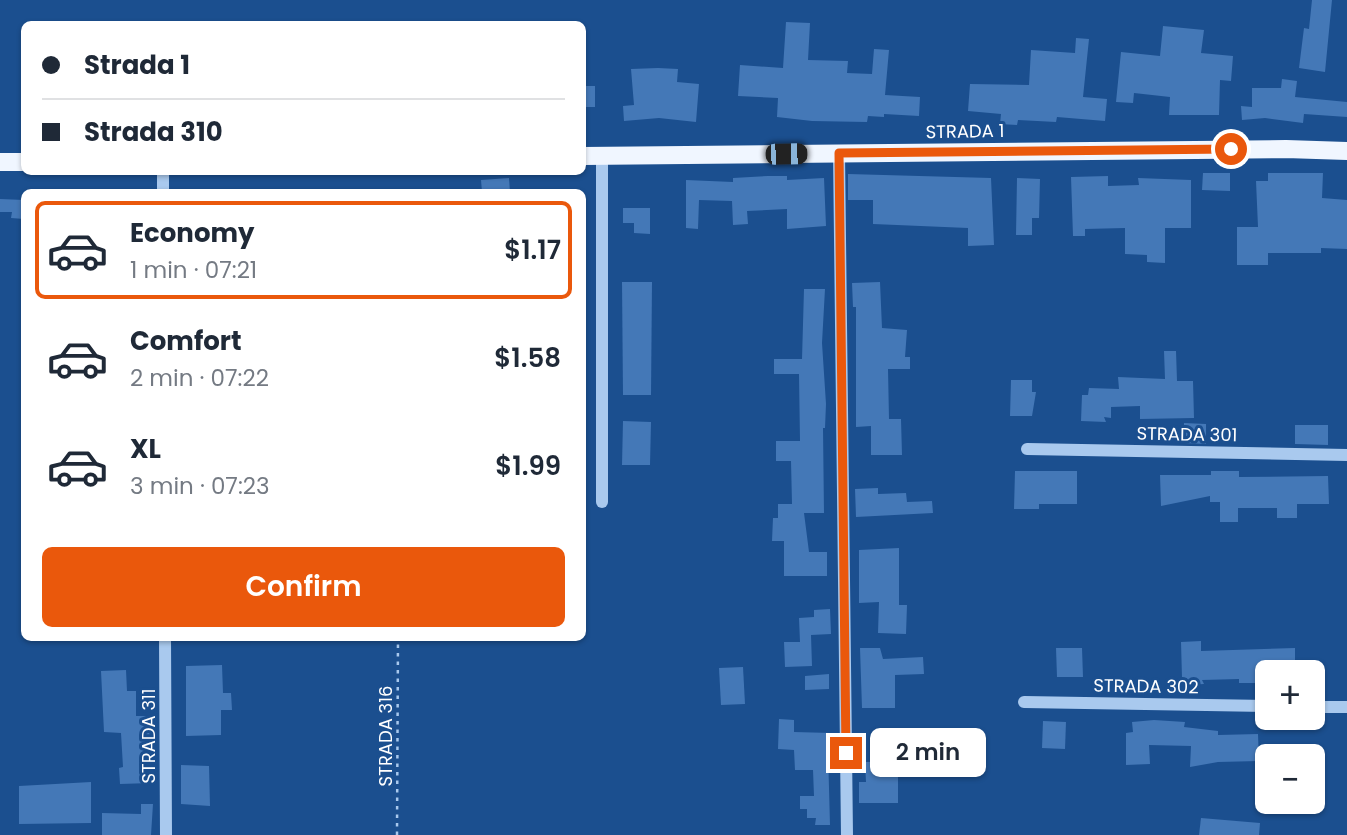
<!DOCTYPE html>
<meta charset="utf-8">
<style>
:root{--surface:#fff;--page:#f2f2f3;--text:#1f2937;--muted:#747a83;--line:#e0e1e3;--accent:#ea580c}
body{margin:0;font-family:Poppins,sans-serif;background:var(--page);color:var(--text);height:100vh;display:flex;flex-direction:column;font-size:26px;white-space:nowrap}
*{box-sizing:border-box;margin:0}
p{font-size:23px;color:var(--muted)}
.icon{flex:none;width:38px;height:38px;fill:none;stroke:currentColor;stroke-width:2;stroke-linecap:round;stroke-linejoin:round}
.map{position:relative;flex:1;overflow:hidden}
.drawer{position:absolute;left:21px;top:189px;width:565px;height:452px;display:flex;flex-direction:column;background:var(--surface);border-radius:10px;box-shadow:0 2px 5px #0004}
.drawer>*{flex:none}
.hud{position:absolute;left:21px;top:21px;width:565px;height:154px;border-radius:10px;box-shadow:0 2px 5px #0004;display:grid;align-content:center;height:154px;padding:0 21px;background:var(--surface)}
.fabs{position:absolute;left:1255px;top:660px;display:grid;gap:14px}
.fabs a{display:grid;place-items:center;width:70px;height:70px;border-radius:10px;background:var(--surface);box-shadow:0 2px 5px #0004;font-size:35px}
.end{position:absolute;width:32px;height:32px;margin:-16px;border:9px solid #ea580c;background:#fff;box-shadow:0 0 0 4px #fff}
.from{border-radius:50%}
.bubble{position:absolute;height:49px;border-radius:10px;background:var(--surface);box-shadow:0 2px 5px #0004;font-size:23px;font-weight:600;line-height:49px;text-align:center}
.car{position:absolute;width:21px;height:42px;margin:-21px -10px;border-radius:9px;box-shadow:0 0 5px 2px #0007;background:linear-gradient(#222 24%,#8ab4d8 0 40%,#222 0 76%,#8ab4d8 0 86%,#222 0)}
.hud b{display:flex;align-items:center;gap:24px;height:66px;font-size:26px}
.hud b+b{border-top:2px solid var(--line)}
.hud i{width:18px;height:18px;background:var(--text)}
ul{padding:12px 0 0;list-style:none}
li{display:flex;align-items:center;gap:21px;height:98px;margin:0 14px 10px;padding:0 7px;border:4px solid transparent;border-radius:10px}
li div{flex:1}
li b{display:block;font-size:26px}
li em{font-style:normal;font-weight:600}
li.on{border-color:var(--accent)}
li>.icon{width:63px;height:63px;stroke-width:1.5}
.primary-button{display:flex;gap:14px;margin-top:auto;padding:14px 21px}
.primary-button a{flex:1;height:80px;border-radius:10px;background:var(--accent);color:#fff;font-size:28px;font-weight:600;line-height:80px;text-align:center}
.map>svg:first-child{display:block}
</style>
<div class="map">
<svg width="1347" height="835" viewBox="0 0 1347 835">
<rect width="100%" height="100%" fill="#1b4f8f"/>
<g fill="#4478b7">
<polygon points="1312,0 1332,0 1325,72 1299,68 1304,28 1309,29"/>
<polygon points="786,22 810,23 808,60 848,61 847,73 872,74 874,49 889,50 885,95 920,97 919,116 884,114 884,117 868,116 867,122 812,121 777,117 778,98 738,96 740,65 783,68"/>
<polygon points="1163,26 1204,30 1201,53 1233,56 1231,81 1220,80 1219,115 1169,115 1170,97 1134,93 1133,103 1116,102 1121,52 1160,56"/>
<polygon points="1076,38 1089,39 1083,97 1107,99 1105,121 1057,117 1056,122 1018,120 1017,125 1000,124 1001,114 968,111 970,84 1029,85 1031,50 1075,53"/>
<polygon points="658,68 678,69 677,82 699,84 696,122 659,118 624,121 623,106 634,105 631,69"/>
<polygon points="1282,79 1297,81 1295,97 1347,102 1347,117 1304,114 1303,123 1265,118 1242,120 1241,106 1252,107 1252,88 1281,88"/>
<rect x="583" y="86" width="12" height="21"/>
<polygon points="1203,173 1230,173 1230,191 1202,190"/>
<polygon points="1268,173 1323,173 1322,198 1347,200 1347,249 1321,248 1321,253 1268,253 1268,265 1237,265 1237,227 1258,227 1256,181 1268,181"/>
<polygon points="848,174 991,178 994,245 968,246 968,228 873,224 873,200 848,200"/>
<polygon points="768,176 787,176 787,180 824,178 826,226 787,229 787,209 747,211 748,224 733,225 732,201 699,200 698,229 686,228 686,180 733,182 733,178"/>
<polygon points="1108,176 1108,186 1139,185 1138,178 1191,180 1191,228 1165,228 1165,263 1147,262 1147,255 1125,254 1125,228 1085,229 1085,236 1073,236 1071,177"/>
<polygon points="509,178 510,192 482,192 481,180"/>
<polygon points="1017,178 1040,179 1039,218 1032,218 1032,235 1016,235"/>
<polygon points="0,199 24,200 24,219 11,218 12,212 0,212"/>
<polygon points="623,208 650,208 650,234 634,233 634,223 623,223"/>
<polygon points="622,282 652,282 651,395 623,395"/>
<polygon points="880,282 882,328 907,330 905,357 910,357 910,369 888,369 889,419 901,419 902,455 871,455 871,426 856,427 856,307 853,307 852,283"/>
<polygon points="804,289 825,289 822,343 826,404 825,428 823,428 824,513 804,513 809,552 827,552 827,576 784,576 784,541 772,541 773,518 778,518 778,504 792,504 791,461 776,461 776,441 800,441 799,374 774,374 774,359 802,359"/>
<polygon points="1164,351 1176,351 1177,381 1193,381 1194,418 1140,419 1140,406 1111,407 1111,418 1104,417 1106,422 1081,421 1082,395 1088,395 1089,388 1119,389 1118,377 1165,379"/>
<polygon points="1011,380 1032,380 1032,392 1036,392 1032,416 1010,416"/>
<polygon points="623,421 651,422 650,465 622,465"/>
<polygon points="1184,423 1206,424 1206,444 1184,443"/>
<polygon points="1295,425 1328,425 1328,445 1295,444"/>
<polygon points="1015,471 1077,471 1077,504 1039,504 1039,509 1014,509"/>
<polygon points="1211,471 1239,471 1239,477 1328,476 1329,504 1297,504 1297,518 1277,518 1277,508 1238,508 1238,522 1220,522 1220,502 1210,502 1210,496 1161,506 1160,475 1211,475"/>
<polygon points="878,488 878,494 906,493 907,502 932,501 933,513 856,517 855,489"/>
<polygon points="899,548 899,605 907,605 906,634 878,633 879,602 859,603 859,550"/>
<polygon points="830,609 831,634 811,635 812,666 785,667 784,642 800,642 799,618 814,617 814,610"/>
<polygon points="1201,641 1201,651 1295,648 1295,672 1264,672 1264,683 1239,683 1239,679 1202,680 1204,684 1187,685 1187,678 1182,678 1181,642"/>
<polygon points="860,648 880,648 883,659 923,657 924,674 895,675 895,708 862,708"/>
<polygon points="1056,648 1082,648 1083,677 1057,677"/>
<polygon points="222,665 223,693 231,693 232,710 221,710 221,735 186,736 186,666"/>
<polygon points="743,667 745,704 721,705 719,668"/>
<polygon points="126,670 127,691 136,691 136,716 149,716 151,783 120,784 119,768 123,767 121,733 104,732 101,671"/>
<polygon points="829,674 829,689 805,690 805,676"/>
<polygon points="779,719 794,720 794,732 831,733 831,751 828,751 830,825 815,825 816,818 807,818 807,809 800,809 800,796 814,796 813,770 795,770 794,750 778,749"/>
<polygon points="1154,720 1185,722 1184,727 1218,731 1218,735 1258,734 1259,761 1218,762 1190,767 1191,746 1149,745 1150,764 1126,765 1126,733 1133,732 1132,722"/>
<polygon points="1043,721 1066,722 1065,749 1042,748"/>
<polygon points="911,761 911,775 898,775 898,803 859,803 859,782 866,782 865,762"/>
<polygon points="181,765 209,766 210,806 181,804"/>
<polygon points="91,782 91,823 19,824 19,786"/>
<polygon points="141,804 153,804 151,835 102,835 102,813 141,814"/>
<polygon points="1201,818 1260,823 1259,835 1199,835"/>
</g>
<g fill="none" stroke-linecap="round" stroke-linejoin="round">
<polyline stroke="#a9c9ee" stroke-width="2.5" stroke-dasharray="3.5 5" stroke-linecap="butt" points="397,835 398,637"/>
<g stroke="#a9c9ee" stroke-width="12">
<polyline points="839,153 847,835"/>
<polyline points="163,172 163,192"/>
<polyline points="1027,449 1347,455"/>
<polyline points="602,502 602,156"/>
<polyline points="165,637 166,835"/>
<polyline points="1024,702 1267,706"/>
<polyline points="1312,707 1347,707"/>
</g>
<g stroke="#f0f6ff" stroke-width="18">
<polyline points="583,156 1286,149 1347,151"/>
<polyline points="0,162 24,162"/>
</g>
</g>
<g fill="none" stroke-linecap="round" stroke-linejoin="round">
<polyline stroke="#ea580c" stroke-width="9" points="846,753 839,153 1231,149"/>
</g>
<g text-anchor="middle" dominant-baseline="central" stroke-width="6" stroke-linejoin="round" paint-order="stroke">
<g font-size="18" fill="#fff" stroke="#1b4f8f">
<text transform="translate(965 131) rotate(-1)">STRADA 1</text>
<text transform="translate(1187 434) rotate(1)">STRADA 301</text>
<text transform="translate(1146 686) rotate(1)">STRADA 302</text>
<text transform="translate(148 736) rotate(-90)">STRADA 311</text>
<text transform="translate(385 736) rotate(-90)">STRADA 316</text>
</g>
</g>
</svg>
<div class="fabs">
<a>+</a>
<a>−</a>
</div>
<i class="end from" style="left:1231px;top:149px"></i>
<i class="end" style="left:846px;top:753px"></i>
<div class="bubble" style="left:870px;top:728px;width:116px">2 min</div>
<i class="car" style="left:786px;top:154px;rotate:89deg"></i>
<div class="hud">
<b><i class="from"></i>Strada 1</b>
<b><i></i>Strada 310</b>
</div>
<section class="drawer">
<ul>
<li class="on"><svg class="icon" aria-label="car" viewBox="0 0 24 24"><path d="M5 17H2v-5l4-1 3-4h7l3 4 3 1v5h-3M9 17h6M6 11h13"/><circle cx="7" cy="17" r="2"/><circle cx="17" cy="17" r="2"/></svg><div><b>Economy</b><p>1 min · 07:21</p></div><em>$1.17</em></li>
<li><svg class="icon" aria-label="car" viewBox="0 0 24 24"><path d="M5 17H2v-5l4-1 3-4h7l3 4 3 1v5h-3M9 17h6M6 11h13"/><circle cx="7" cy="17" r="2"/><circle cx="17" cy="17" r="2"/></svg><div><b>Comfort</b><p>2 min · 07:22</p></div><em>$1.58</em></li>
<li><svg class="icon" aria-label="car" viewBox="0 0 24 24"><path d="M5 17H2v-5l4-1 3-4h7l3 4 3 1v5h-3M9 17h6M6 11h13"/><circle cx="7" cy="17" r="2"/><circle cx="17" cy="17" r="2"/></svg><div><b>XL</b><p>3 min · 07:23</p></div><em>$1.99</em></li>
</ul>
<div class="primary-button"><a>Confirm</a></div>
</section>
</div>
